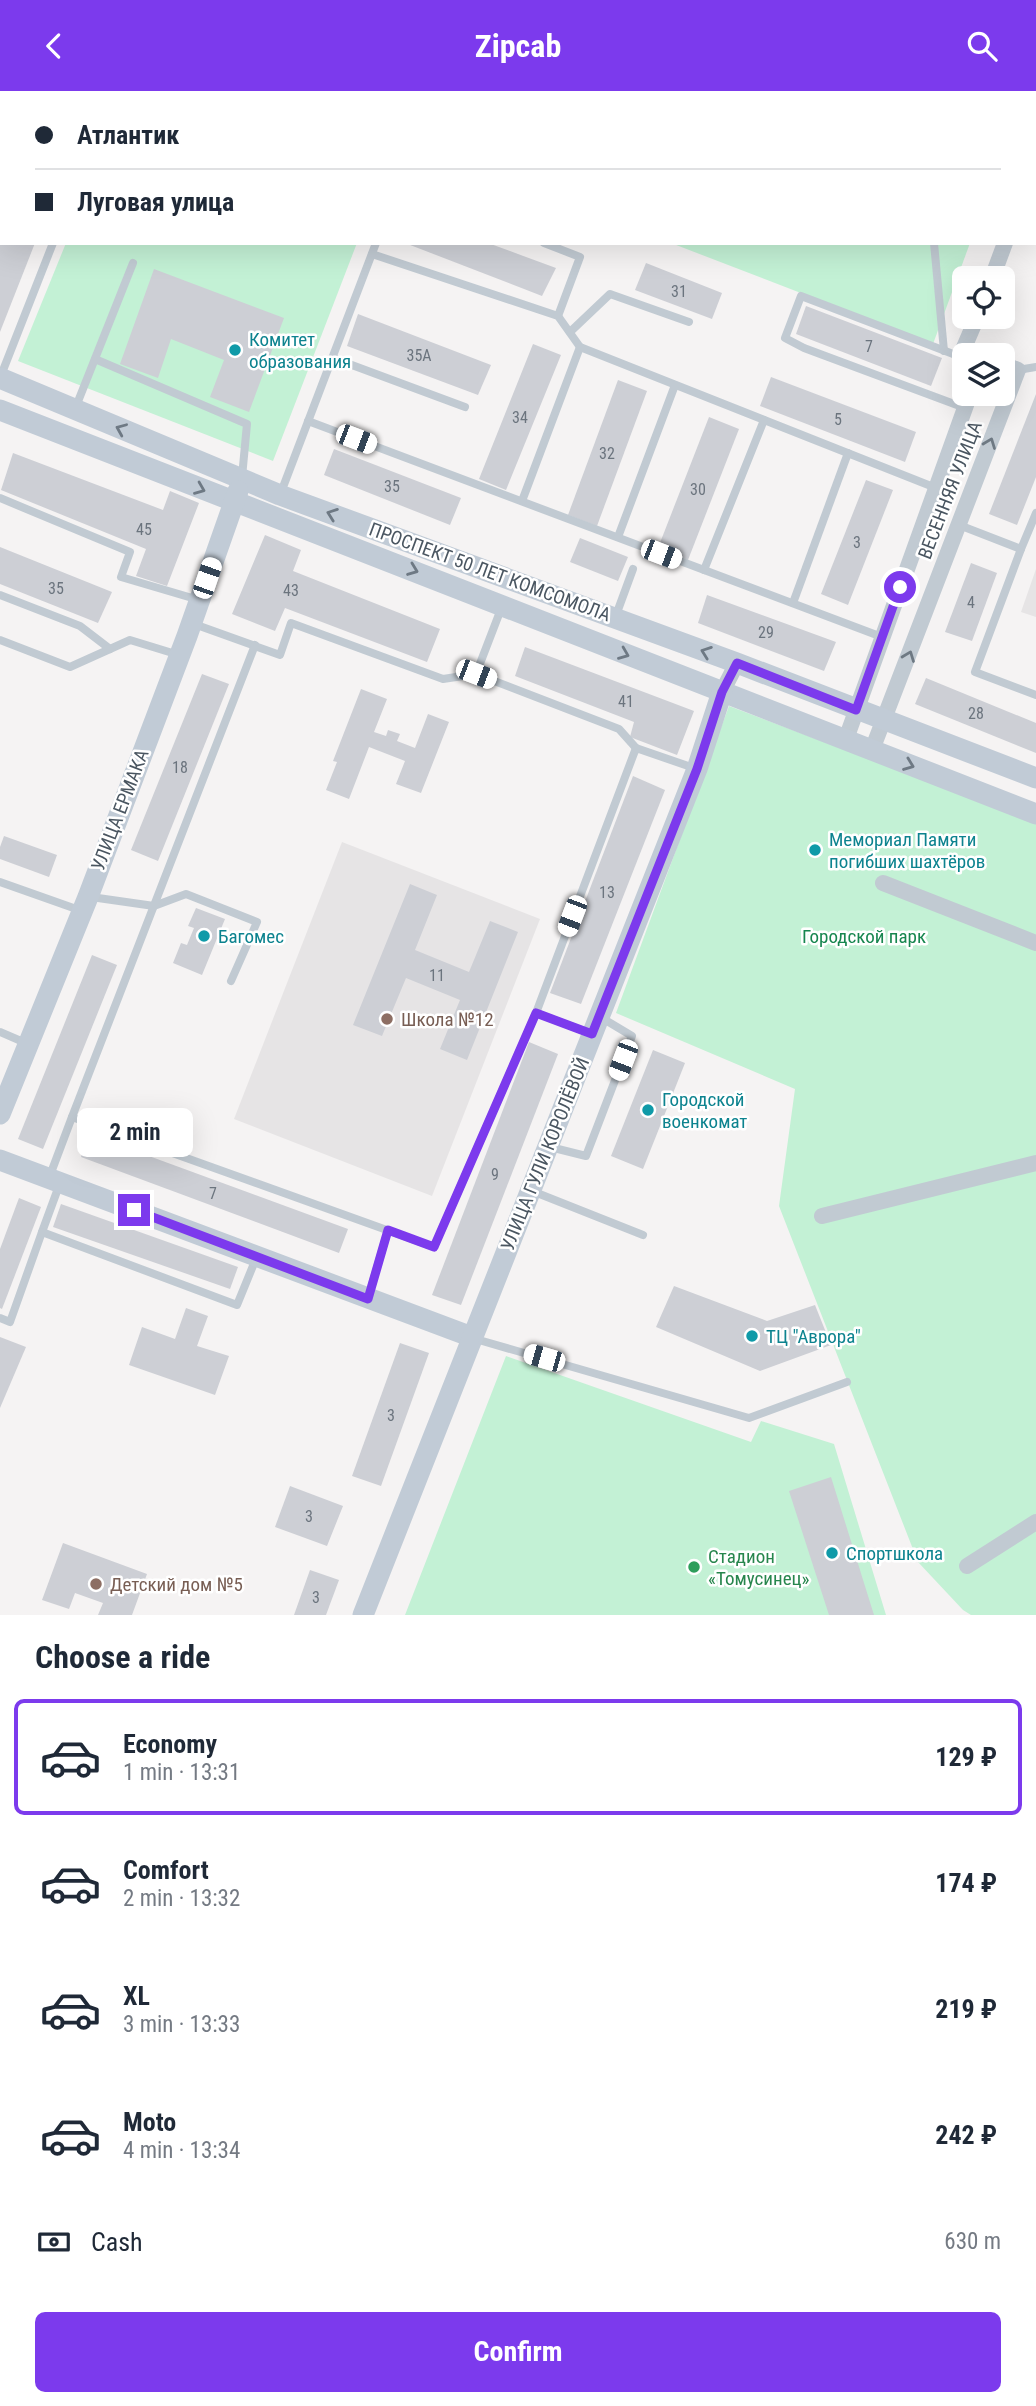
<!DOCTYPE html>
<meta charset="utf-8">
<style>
:root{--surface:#fff;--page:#f6f6f7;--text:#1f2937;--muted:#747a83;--line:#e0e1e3;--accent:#7c3aed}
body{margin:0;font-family:"Roboto Condensed",sans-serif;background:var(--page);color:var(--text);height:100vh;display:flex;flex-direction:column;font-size:26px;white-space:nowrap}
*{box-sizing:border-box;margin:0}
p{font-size:23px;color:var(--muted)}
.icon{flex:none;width:38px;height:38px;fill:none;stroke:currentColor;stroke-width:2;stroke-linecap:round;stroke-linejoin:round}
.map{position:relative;height:1524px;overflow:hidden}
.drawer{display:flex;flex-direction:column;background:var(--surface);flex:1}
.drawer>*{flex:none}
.banner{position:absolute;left:0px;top:0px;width:1036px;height:154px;box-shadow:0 7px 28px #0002;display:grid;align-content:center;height:154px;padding:0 35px;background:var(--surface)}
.tools{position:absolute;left:952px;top:175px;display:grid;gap:14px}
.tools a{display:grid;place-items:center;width:63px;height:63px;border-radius:10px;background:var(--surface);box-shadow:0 7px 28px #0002;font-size:35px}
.end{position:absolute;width:32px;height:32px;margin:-16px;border:9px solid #7c3aed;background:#fff;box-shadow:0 0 0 4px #fff}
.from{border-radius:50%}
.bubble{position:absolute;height:49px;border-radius:10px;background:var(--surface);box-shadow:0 7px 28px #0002;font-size:23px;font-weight:700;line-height:49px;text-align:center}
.car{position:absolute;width:21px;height:42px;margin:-21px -10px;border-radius:9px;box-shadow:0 0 5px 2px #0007;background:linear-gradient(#fff 24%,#345 0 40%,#fff 0 76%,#345 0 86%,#fff 0)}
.banner b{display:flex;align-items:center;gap:24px;height:66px;font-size:26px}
.banner b+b{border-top:2px solid var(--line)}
.banner i{width:18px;height:18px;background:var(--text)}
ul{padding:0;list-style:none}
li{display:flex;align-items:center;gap:21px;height:116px;margin:0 14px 10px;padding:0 21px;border:4px solid transparent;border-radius:10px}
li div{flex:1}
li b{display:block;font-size:26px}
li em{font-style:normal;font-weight:700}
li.active{border-color:var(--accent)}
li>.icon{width:63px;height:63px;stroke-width:1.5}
h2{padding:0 35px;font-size:32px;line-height:84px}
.pay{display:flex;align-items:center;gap:18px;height:77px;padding:0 35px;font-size:26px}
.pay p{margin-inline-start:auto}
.primary-button{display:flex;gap:14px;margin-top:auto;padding:14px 35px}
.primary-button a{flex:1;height:80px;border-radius:10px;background:var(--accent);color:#fff;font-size:28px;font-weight:700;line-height:80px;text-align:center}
header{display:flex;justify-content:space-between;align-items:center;height:91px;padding:0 35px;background:var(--accent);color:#fff;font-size:32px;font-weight:700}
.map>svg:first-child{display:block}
</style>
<header><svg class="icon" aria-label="back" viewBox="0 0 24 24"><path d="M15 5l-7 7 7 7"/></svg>Zipcab<svg class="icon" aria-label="search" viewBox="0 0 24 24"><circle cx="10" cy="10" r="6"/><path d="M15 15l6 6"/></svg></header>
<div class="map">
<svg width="1036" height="1524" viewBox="0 0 1036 1524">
<rect width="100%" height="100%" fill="#f5f3f3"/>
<g fill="#e6e4e5">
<polygon points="1036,478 1036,526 1021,521"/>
<polygon points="342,751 540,828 432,1105 234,1028"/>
</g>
<g fill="#c3f1d5">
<polygon points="469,0 836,0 468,2"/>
<polygon points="66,152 357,152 273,370 18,270"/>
<polygon points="671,152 970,152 933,253"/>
<polygon points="729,615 1036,731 1036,1524 971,1524 963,1519 918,1471 779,1115 795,998 616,922"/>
<polygon points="506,1265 751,1351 761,1330 834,1353 886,1524 405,1524"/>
</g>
<g fill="#cdcfd5">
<polygon points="0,152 35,152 0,241"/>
<polygon points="405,152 488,152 556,177 542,205"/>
<polygon points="646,172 722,202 712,228 635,199"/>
<polygon points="154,178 284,227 249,321 210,306 224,269 171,248 158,287 120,273"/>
<polygon points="806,215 942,267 931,295 796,243"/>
<polygon points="358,223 491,274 478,304 347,255"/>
<polygon points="533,253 561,264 506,399 479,388"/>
<polygon points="771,286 916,341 905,371 760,315"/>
<polygon points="618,289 647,300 597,435 568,424"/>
<polygon points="1036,303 1036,386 1017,434 989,423"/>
<polygon points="709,326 739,338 688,469 658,457"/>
<polygon points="334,358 461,407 450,434 324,384"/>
<polygon points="13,362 163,419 170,400 199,412 167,495 136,485 146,458 1,399"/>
<polygon points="866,389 893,399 848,514 821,503"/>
<polygon points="265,444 301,459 293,480 440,538 427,571 285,517 275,540 232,523"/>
<polygon points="580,447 628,466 618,490 570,471"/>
<polygon points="0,456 112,501 98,532 0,493"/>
<polygon points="971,472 997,482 972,550 945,541"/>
<polygon points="707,504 836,551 824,580 698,532"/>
<polygon points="525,556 694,620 677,664 630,646 634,631 515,585"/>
<polygon points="202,583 229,593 158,770 131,759"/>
<polygon points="926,587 1036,632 1036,662 915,613"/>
<polygon points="361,598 387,608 374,641 386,645 388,639 400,643 397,650 415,657 428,623 449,631 421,702 396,693 405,670 369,656 349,708 326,699 337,671 333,670"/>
<polygon points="633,685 665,699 581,913 550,902"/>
<polygon points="4,745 57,764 49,786 0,768 0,756"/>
<polygon points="410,793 437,804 415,859 469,881 490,830 518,841 467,969 440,958 460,909 406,887 382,945 353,934"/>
<polygon points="196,817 225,828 202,884 173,872 181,852 187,854 194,837 188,835"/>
<polygon points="92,864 117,874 43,1058 18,1048"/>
<polygon points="529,951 558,963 461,1214 432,1204"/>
<polygon points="653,959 685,972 643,1078 611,1065"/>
<polygon points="89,1043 348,1138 339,1162 81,1066"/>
<polygon points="19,1107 41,1116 2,1218 0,1217 0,1158"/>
<polygon points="61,1113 238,1176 230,1198 53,1136"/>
<polygon points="674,1195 767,1230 815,1214 831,1254 760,1280 656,1236"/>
<polygon points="186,1217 208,1225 197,1255 229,1265 215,1304 129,1274 142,1236 175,1248"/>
<polygon points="0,1246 26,1256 0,1317"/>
<polygon points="400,1252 429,1262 381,1395 352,1385"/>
<polygon points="831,1386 874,1524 829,1524 789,1400"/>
<polygon points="290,1395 343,1415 327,1455 275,1436"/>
<polygon points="63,1452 147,1483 132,1524 98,1524 103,1512 75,1502 69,1518 42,1509"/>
<polygon points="310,1479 339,1489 326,1524 294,1524"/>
</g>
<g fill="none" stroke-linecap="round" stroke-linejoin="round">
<g stroke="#c1cad2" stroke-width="8">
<polyline points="111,2 112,0"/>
<polyline points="434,2 434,0"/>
<polyline points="0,12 2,12"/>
<polyline points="544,152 580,166 558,225"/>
<polyline points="934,152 944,260"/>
<polyline points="372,163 558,225 580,256 936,397"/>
<polyline points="570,241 610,203 689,231"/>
<polyline points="961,266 801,205 785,247 804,257 965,317"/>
<polyline points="333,267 465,316"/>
<polyline points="95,268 247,333 242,386"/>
<polyline points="1018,279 1036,276"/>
<polyline points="0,287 53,152"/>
<polyline points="75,318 133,172"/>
<polyline points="308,330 882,546"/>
<polyline points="280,404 376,152"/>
<polyline points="0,407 130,461 121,486 199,509"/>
<polyline points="522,410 580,256"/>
<polyline points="959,434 1021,458 1036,422"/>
<polyline points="618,446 675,294"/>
<polyline points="1021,458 975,581 1036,604"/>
<polyline points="704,479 764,329"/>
<polyline points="0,504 80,535 110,558"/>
<polyline points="793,512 848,362"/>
<polyline points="501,518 476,583 619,638 636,657"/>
<polyline points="615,527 633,478"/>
<polyline points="194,533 280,564 291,532 443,588 476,583"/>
<polyline points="0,549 70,576 130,549 179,564"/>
<polyline points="0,791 82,820"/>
<polyline points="91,806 154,815 186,803 257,831 231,890"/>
<polyline points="536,922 592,943"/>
<polyline points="0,941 28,953"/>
<polyline points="72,1026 255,554"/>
<polyline points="550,1056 586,1065 632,945 602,927"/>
<polyline points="49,1087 72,1026 434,1156 536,922 636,657 694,677"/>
<polyline points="532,1100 643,1144"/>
<polyline points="42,1141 60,1092"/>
<polyline points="368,1207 388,1139"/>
<polyline points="0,1227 10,1231 42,1141 237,1214 257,1165"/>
<polyline points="472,1247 749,1327 847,1291"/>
</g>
<g stroke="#c1cad2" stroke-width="16">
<polyline points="1034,77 1036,73"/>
<polyline points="992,187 1005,152"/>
<polyline points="960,266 977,226"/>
<polyline points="722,601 737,572"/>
<polyline points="846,648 970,303"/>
<polyline points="872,659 1018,279 1003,273"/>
<polyline points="883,792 1036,852"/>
<polyline points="822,1125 1036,1072"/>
<polyline points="967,1475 1036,1431"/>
</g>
<g stroke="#c1cbd6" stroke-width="21">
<polyline points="0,287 280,404 737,572 1036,687"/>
<polyline points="0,319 1036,723"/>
<polyline points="0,1023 88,806 187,545 238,400"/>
<polyline points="0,1069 472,1246"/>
<polyline points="363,1524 697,678 722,601"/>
</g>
</g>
<defs><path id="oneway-chevron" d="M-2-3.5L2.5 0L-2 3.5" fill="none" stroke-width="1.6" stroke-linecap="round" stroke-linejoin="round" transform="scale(1.75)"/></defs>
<g stroke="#6e7984">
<use href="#oneway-chevron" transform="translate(121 338) rotate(-157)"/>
<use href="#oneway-chevron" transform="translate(200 398) rotate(22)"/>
<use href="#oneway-chevron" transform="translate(332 423) rotate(-160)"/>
<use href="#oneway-chevron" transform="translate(413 479) rotate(21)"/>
<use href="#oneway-chevron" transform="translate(706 561) rotate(-160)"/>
<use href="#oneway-chevron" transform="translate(624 563) rotate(22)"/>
<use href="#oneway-chevron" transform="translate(909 674) rotate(21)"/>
</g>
<g stroke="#6e7983">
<use href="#oneway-chevron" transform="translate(990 352) rotate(-69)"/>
<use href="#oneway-chevron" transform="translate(909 565) rotate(-69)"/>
</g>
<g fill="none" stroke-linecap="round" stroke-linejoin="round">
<polyline stroke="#7c3aed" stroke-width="9" points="134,1119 368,1208 388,1139 434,1156 536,922 592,943 697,678 722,601 737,572 856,619 900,496"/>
</g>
<g fill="#0f9aa8" stroke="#fff" stroke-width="2.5">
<circle cx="235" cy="259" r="7"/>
<circle cx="815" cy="759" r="7"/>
<circle cx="204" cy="845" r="7"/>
<circle cx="648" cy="1019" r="7"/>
<circle cx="752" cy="1245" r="7"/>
<circle cx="832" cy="1462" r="7"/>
</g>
<g fill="#8d6e63" stroke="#fff" stroke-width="2.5">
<circle cx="387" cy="928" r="7"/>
<circle cx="96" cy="1493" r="7"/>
</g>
<circle fill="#2e9e5b" stroke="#fff" stroke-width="2.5" cx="694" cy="1476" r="7"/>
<g text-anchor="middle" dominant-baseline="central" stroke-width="5" stroke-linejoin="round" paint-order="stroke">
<g font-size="16" fill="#6b747e">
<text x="679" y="200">31</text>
<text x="869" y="255">7</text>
<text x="419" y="264">35А</text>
<text x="520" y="326">34</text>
<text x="838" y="328">5</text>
<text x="607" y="362">32</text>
<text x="392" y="395">35</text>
<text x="698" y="398">30</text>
<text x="144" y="438">45</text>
<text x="857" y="451">3</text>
<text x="56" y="497">35</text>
<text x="291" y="499">43</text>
<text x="971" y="511">4</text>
<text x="766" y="541">29</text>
<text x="626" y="610">41</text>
<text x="976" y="622">28</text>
<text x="180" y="676">18</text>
<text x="607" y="801">13</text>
<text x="437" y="884">11</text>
<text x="495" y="1083">9</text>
<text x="213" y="1102">7</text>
<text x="391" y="1324">3</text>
<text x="309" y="1425">3</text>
<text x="316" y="1506">3</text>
</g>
<g font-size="19" fill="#0d838f" stroke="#fff" text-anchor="start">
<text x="249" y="248">Комитет<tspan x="249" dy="22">образования</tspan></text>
<text x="829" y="748">Мемориал Памяти<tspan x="829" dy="22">погибших шахтёров</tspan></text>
<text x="218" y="845">Багомес</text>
<text x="662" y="1008">Городской<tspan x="662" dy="22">военкомат</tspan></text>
<text x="766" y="1245">ТЦ "Аврора"</text>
<text x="846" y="1462">Спортшкола</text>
</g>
<g font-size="19" fill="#4a5661" stroke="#fff">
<text transform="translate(950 399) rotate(-69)">ВЕСЕННЯЯ УЛИЦА</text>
<text transform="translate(490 481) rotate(20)">ПРОСПЕКТ 50 ЛЕТ КОМСОМОЛА</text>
<text transform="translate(120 719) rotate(-69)">УЛИЦА ЕРМАКА</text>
<text transform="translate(545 1063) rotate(-68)">УЛИЦА ГУЛИ КОРОЛЁВОЙ</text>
</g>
<g font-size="19" fill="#17864f" stroke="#fff">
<text x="864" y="845">Городской парк</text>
</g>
<g font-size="19" fill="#785e54" stroke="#fff" text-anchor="start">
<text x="401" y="928">Школа №12</text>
<text x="110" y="1493">Детский дом №5</text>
</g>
<g font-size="19" fill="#27864d" stroke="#fff" text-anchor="start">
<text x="708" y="1465">Стадион<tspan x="708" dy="22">«Томусинец»</tspan></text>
</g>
</g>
</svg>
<div class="tools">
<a><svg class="icon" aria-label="locate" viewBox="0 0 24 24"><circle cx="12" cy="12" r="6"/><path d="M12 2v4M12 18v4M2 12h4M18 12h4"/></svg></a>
<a><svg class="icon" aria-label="layers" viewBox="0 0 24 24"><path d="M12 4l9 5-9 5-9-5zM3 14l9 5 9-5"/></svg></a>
</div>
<i class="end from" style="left:900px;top:496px"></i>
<i class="end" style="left:134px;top:1119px"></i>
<div class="bubble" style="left:77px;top:1017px;width:116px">2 min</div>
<i class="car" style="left:356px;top:348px;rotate:111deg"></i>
<i class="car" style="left:661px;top:463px;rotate:111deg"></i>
<i class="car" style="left:207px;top:487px;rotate:19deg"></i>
<i class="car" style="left:476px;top:583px;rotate:111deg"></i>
<i class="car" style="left:572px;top:825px;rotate:201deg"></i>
<i class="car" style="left:623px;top:969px;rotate:201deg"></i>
<i class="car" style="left:544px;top:1267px;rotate:286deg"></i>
<div class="banner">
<b><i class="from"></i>Атлантик</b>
<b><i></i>Луговая улица</b>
</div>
</div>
<section class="drawer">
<h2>Choose a ride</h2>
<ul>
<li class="active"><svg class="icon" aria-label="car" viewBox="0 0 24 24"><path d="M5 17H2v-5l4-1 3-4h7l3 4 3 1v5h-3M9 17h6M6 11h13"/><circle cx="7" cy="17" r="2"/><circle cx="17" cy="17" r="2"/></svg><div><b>Economy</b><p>1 min · 13:31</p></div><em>129 ₽</em></li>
<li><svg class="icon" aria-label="car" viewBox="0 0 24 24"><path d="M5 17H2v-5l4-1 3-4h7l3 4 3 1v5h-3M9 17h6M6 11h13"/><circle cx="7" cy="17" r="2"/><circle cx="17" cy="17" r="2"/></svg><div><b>Comfort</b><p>2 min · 13:32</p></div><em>174 ₽</em></li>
<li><svg class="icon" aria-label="car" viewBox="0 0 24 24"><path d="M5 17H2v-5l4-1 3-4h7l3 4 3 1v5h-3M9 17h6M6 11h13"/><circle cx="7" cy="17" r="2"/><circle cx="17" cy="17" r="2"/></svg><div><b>XL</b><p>3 min · 13:33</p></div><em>219 ₽</em></li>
<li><svg class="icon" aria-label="car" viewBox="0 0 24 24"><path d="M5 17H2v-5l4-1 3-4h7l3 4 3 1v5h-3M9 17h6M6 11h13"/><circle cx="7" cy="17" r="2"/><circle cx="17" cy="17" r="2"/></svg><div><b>Moto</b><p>4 min · 13:34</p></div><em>242 ₽</em></li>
</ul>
<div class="pay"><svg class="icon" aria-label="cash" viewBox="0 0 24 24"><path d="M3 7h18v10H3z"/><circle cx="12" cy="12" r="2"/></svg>Cash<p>630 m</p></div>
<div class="primary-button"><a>Confirm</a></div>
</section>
